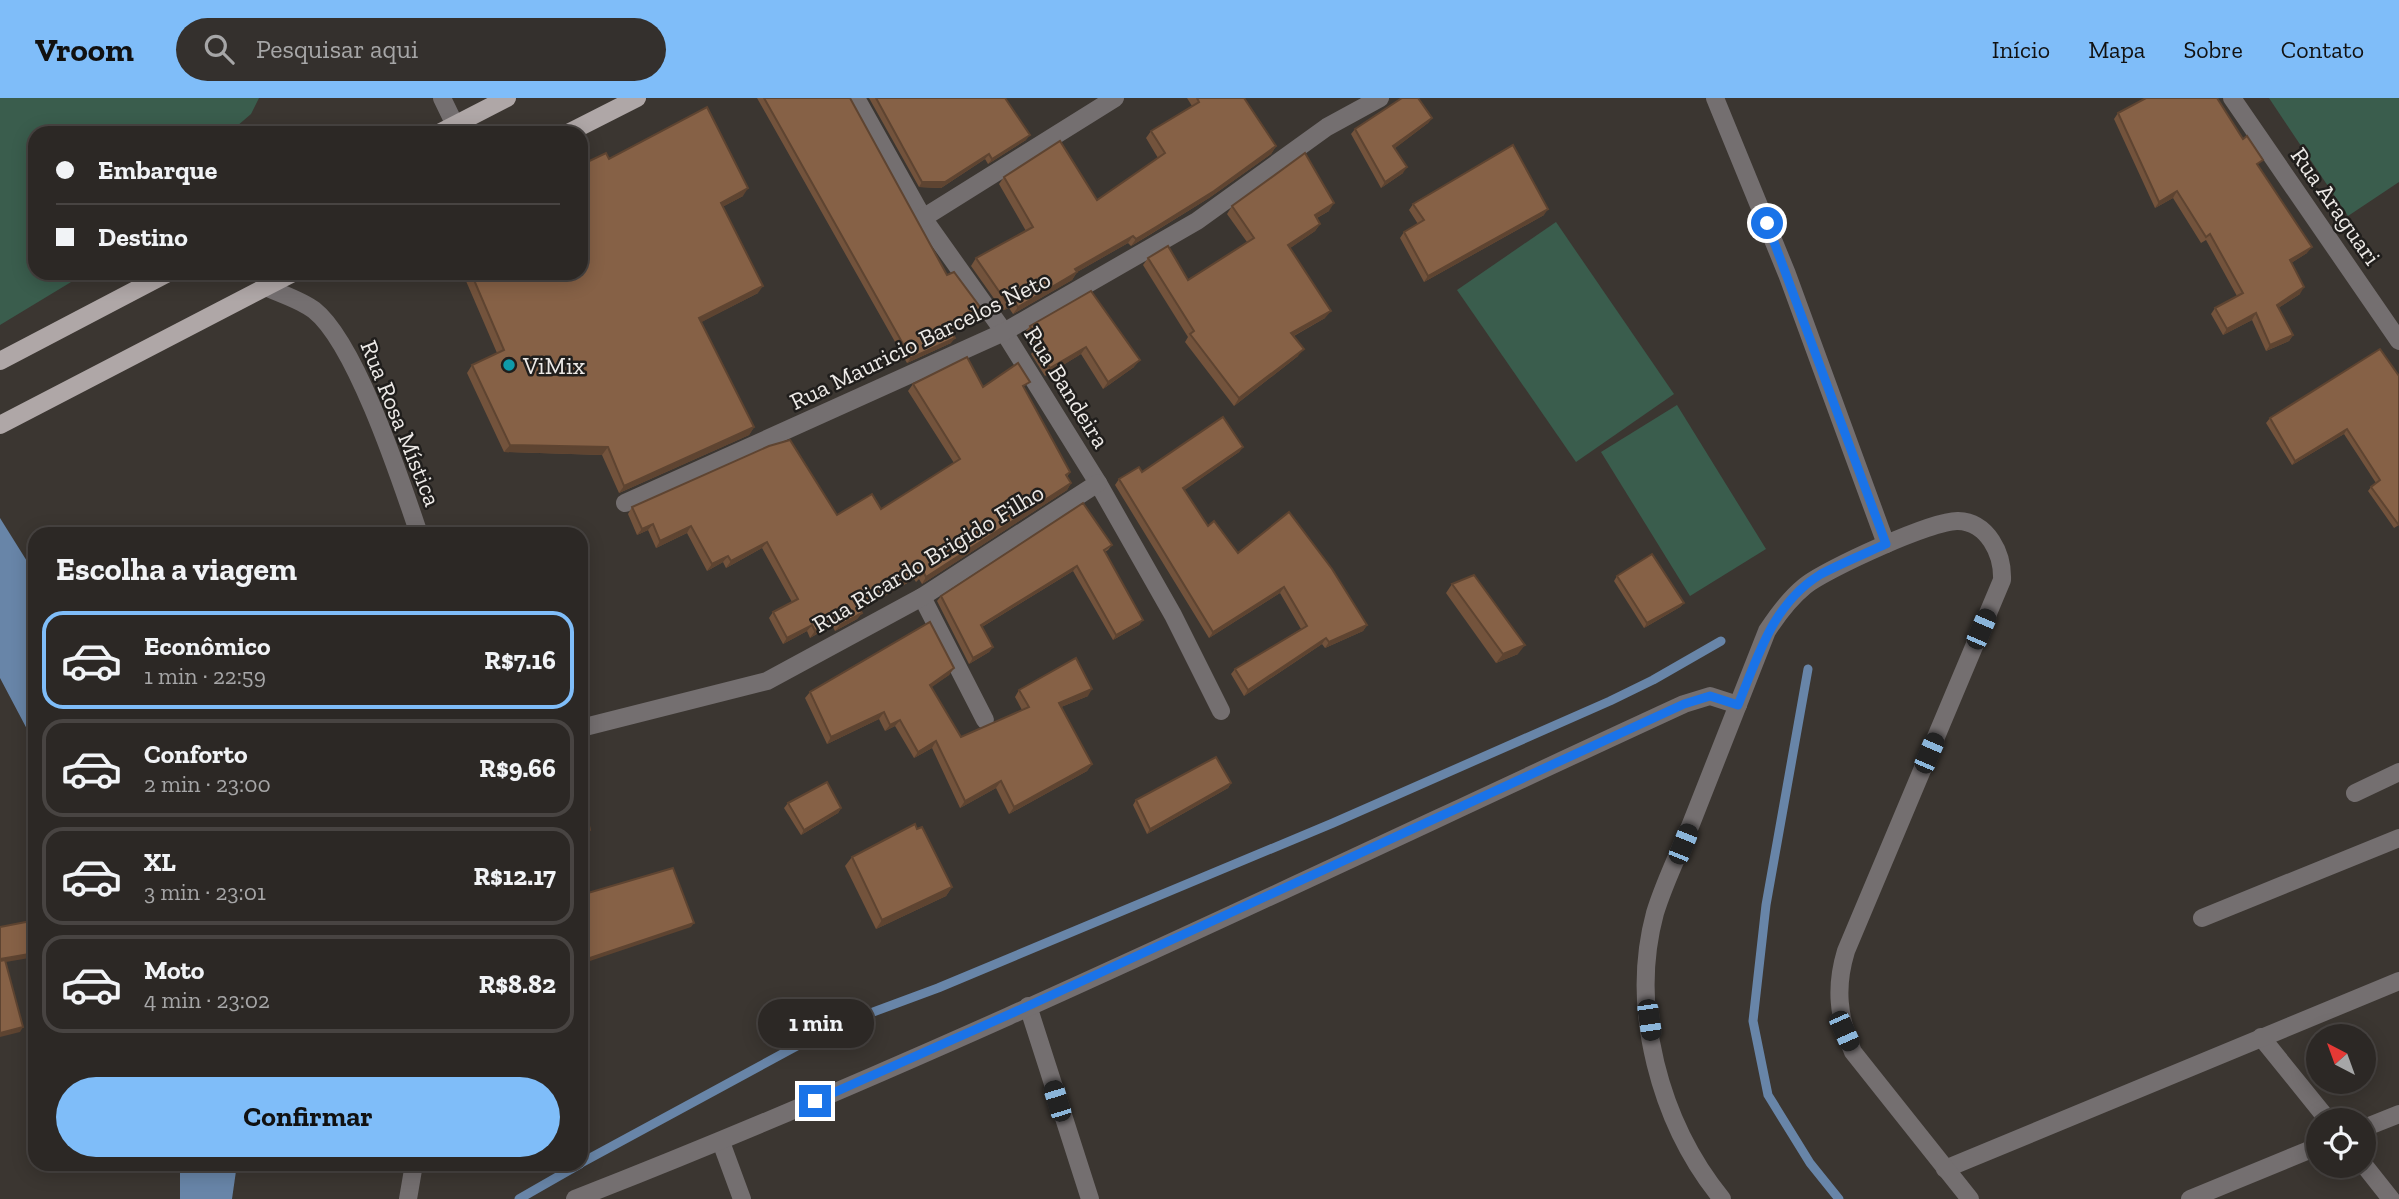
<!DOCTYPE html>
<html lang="pt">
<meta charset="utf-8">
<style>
:root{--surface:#2c2825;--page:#34302d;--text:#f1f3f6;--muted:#a6a6a7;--line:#484442;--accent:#7fbdf9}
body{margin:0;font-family:"Zilla Slab",serif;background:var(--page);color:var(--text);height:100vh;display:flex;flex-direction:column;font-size:26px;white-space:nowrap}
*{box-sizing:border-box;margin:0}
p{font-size:23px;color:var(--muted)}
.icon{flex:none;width:38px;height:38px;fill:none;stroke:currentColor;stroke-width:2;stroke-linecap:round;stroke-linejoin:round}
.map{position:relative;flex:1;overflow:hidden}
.panel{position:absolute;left:28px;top:429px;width:560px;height:644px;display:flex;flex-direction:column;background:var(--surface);border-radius:21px;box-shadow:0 4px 18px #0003,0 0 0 2px var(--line)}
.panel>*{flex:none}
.top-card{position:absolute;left:28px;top:28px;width:560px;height:154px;border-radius:21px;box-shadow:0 4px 18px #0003,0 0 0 2px var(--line);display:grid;align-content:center;height:154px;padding:0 28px;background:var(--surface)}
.needle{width:46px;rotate:319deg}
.fabs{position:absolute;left:2306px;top:926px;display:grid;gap:14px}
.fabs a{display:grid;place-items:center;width:70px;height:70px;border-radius:50%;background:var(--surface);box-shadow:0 4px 18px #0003,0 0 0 2px var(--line);font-size:35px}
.end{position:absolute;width:32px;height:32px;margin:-16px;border:9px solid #1a73e8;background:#fff;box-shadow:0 0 0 4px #fff}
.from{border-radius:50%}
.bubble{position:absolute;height:49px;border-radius:24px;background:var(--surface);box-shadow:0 4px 18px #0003,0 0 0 2px var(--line);font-size:23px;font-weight:800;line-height:49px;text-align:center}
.car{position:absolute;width:21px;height:42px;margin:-21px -10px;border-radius:9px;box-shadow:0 0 5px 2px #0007;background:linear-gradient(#222 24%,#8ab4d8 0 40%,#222 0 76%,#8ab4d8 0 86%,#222 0)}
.top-card b{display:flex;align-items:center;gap:24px;height:66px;font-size:26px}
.top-card b+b{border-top:2px solid var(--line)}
.top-card i{width:18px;height:18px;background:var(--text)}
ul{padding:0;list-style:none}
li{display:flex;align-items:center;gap:21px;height:98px;margin:0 14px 10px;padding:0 14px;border:4px solid var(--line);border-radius:21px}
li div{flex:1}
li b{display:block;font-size:26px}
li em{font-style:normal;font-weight:800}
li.selected{border-color:var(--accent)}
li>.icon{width:63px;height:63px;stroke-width:1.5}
h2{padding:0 28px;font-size:32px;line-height:84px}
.cta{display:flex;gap:14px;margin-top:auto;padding:14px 28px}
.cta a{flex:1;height:80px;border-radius:42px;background:var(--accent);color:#111;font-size:28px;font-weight:800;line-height:80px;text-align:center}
header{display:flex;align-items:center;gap:42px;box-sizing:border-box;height:98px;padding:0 35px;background:var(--accent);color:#111}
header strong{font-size:33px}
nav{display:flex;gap:38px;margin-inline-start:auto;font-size:24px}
.search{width:490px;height:63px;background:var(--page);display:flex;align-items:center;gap:18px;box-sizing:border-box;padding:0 24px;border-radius:38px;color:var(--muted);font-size:26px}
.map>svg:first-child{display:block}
</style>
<header>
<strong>Vroom</strong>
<div class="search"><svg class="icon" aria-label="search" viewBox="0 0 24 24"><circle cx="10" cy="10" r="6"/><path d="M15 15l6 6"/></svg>Pesquisar aqui</div>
<nav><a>Início</a><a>Mapa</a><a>Sobre</a><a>Contato</a></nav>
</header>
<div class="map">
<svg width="2399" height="1101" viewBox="0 0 2399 1101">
<rect width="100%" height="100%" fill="#3b3631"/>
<g fill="#3a5d4d">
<polygon points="0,0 259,0 251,16 229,35 35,35 35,175 86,175 0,227"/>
<polygon points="2269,0 2399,0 2399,84 2348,118"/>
<polygon points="1556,124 1674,296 1576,364 1457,192"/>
<polygon points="1677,307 1766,451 1690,498 1601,354"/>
</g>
<g fill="#6885a8">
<polygon points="0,420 35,476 35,696 34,660 28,633 0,580"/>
<polygon points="180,1066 237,1066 232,1101 180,1101"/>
</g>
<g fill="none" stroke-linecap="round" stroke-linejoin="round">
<g stroke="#6885a8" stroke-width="9">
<polyline points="1808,571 1766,807 1753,923 1768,997 1810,1065 1839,1101"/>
<polyline points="581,1065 830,930 938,890 1333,725 1610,603 1653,582 1721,543"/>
<polyline points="519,1101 580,1066"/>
</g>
<g stroke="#746f70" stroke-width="18">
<polyline points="442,0 455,27"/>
<polyline points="856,0 923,120 1004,234 1098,385 1173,517 1221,613"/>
<polyline points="1715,0 1787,176 1886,446"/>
<polyline points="2232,0 2399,243"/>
<polyline points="923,120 1115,0"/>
<path d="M266,189C281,196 301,202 314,212C356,245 401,383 419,436"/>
<polyline points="625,405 1004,234 1197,123 1327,29 1380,0"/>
<polyline points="922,499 985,622"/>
<polyline points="581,630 767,583 922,499 1098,385"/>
<polyline points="2355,695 2399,674"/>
<polyline points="2202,820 2399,740"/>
<polyline points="1028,908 1090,1101"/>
<polyline points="2261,939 2328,1022"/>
<polyline points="2364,1030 2399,1016"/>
<polyline points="721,1044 742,1101"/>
<polyline points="2364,1067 2391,1101"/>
<polyline points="1945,1071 2399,883"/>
<polyline points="408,1101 414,1066"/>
<path d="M575,1101C952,954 1317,775 1684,606L1710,598L1738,607"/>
<path d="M1722,1101C1660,1025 1629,911 1655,815C1664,785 1679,755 1691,726C1716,662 1742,598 1767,533C1778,516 1789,501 1805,488C1826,471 1933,422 1958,423C1988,424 2003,456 2002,482L1846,853C1835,889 1838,919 1853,954L1970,1101"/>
<polyline points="2190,1101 2319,1048"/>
</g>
<g stroke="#afa7a7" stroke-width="18">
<polyline points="439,35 507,0"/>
<polyline points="568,35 637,0"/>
<polyline points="0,263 168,175"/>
<polyline points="0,327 293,175"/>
</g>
</g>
<g fill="#73533c">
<polygon points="757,0 850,0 947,177 979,218 951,233 951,245 907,265"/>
<polygon points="869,0 1005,0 1026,42 988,66 985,61 941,90 919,89"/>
<polygon points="1187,0 1244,0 1276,48 1271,56 1209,100 1151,136 1131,148 1128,145 1077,174 1072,182 1013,216 1009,210 1004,212 1000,209 971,168 976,160 1026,133 999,86 1004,79 1097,102 1158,60 1146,40 1151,33 1192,8"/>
<polygon points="2118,15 2258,68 2307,155 2291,165 2300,196 2278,210 2293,237 2289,243 2266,253 2252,222 2223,237 2211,216 2215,210 2237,198 2206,142 2201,145 2173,100 2155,110 2114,21"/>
<polygon points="1432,20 1428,25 1395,50 1403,75 1381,90 1351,36 1355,31"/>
<polygon points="609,61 743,98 722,109 758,195 701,224 754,329 749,337 619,395 602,357 504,354 467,275 472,267 497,255 463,176 581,175"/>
<polygon points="1413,106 1544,117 1424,184 1400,140 1404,134 1418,126 1409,112"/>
<polygon points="1232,108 1329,113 1317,120 1320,126 1315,133 1290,150 1325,220 1294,238 1298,258 1234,308 1185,244 1188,239 1143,167 1148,160 1188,182 1247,144 1227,116"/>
<polygon points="1091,193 1134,269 1103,291 1081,256 1045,278 1031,256 1034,252 1024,235 1030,228"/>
<polygon points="2399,278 2399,427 2394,430 2368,393 2371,389 2376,385 2344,336 2292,367 2266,325 2270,320"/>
<polygon points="913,286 1025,290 1024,291 1070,374 1067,379 1071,385 1067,392 922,486 919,481 916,484 914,481 861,512 862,515 857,521 835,533 832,527 810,540 807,533 783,546 769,520 773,514 792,504 762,450 726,470 723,464 707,473 687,435 656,450 648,432 637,437 628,416 632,409 837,417 881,411 954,365 908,293"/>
<polygon points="1243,349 1239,354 1184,392 1208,428 1238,455 1367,527 1363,533 1325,550 1322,546 1244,598 1231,576 1235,571 1301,531 1280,495 1209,540 1115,387 1119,381 1142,374"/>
<polygon points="1112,447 1108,452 1105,454 1143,522 1139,527 1113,542 1073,473 982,529 993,549 989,554 969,566 937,503 941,498"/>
<polygon points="1617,478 1684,505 1680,509 1644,530 1614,483"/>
<polygon points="1452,486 1518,556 1496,565 1446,495"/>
<polygon points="954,570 949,577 931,589 961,639 1022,612 1015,599 1019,592 1088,598 1061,609 1092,666 1087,673 1009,716 996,690 960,710 932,650 914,660 895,628 885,633 879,621 827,646 805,600 810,594"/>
<polygon points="1231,685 1228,690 1147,736 1133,707 1136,702"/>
<polygon points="788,705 841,710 838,715 801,737 784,710"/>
<polygon points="852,759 952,789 946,798 876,831 845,768"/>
</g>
<g fill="#5e4431">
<polygon points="1432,20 1428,25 1390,54 1393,48"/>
<polygon points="1030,37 1026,42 988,66 992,61"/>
<polygon points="1276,48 1271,56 1209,100 1131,148 1136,141"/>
<polygon points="989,56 985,61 941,90 919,89 922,84"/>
<polygon points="1407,69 1403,75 1381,90 1385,84"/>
<polygon points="748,90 743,98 715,113 721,105"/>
<polygon points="2177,93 2173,100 2155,110 2159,104"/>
<polygon points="1334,105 1329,113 1309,124 1315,117"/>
<polygon points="1548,111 1544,117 1424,184 1428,178"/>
<polygon points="1320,126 1315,133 1283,155 1288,147"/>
<polygon points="1133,138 1128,145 1070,178 1075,171"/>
<polygon points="2312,149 2307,155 2285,169 2290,162"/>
<polygon points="1077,174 1072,182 1013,216 1018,209"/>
<polygon points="763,188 758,195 694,228 699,220"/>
<polygon points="2304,189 2300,196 2272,214 2277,207"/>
<polygon points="1014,202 1009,210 1004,212 1009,205"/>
<polygon points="983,213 979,218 946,236 950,231"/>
<polygon points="1331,213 1325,220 1286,242 1291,235"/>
<polygon points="2256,215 2252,222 2223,237 2227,231"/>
<polygon points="2293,237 2289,243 2266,253 2270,247"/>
<polygon points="955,240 951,245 907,265 911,260"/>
<polygon points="1086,249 1081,256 1045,278 1050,270"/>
<polygon points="1304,251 1298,258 1234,308 1239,300"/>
<polygon points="1140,262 1134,269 1103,291 1108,284"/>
<polygon points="754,329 749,337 619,395 624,388"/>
<polygon points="2347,331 2344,336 2292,367 2295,363"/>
<polygon points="510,347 608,349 602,357 504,354"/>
<polygon points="1243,349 1239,354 1179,396 1183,390"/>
<polygon points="1071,385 1067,392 922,486 926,479"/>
<polygon points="653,426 648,432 637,437 642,431"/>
<polygon points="691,428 687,435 656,450 660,443"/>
<polygon points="767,444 762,450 726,470 731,463"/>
<polygon points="728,458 723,464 707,473 712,466"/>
<polygon points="1077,468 1073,473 977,532 981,527"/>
<polygon points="918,475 914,481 854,516 859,510"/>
<polygon points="1284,489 1280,495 1209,540 1213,534"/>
<polygon points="1684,505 1680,509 1644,530 1647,525"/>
<polygon points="862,515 857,521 835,533 840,527"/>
<polygon points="837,521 832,527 810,540 815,533"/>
<polygon points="1143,522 1139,527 1113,542 1116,537"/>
<polygon points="812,527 807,533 783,546 787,540"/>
<polygon points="1367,527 1363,533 1325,550 1329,544"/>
<polygon points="1326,540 1322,546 1244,598 1248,592"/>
<polygon points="1525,547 1518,556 1496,565 1503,556"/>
<polygon points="993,549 989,554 969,566 973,560"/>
<polygon points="954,570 949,577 925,594 930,587"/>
<polygon points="1092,591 1088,598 1054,612 1059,605"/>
<polygon points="884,614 879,621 827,646 831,639"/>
<polygon points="900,622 895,628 885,633 890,627"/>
<polygon points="936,643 932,650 914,660 918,654"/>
<polygon points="1092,666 1087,673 1009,716 1014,709"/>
<polygon points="1001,683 996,690 960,710 965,703"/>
<polygon points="1231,685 1228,690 1147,736 1150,731"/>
<polygon points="841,710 838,715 801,737 804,732"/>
<polygon points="590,732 587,736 581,737 581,733"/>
<polygon points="952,789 946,798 876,831 882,822"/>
<polygon points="694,825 691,829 581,866 581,863"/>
<polygon points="35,855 35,859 0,865 0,861"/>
<polygon points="23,929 20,934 0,939 0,935"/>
</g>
<g fill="#866146" stroke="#5e4431" stroke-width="2">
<polygon points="764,0 850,0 947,177 954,174 983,213 950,231 955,240 911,260"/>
<polygon points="876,0 1005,0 1030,37 992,61 989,56 945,84 922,84"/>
<polygon points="1197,0 1244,0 1276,48 1214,93 1156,129 1136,141 1133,138 1075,171 1077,174 1018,209 1014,202 1009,205 1005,202 976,160 1033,129 1004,79 1060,43 1097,102 1165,55 1151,33 1199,4"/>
<polygon points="1402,0 1418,0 1432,20 1393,48 1407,69 1385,84 1355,31"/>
<polygon points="2146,0 2217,0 2243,41 2247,38 2263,62 2257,66 2312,149 2290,162 2304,189 2277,207 2293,237 2270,247 2256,215 2227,231 2215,210 2243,195 2210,136 2206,139 2177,93 2159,104 2118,15"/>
<polygon points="707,9 748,90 721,105 763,188 699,220 754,329 624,388 608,349 510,347 472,267 504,252 471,175 581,175 581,67 606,55 609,61"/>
<polygon points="1513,47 1548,111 1428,178 1404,134 1424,122 1413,106"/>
<polygon points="1305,55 1334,105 1315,117 1320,126 1288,147 1331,213 1291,235 1304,251 1239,300 1190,236 1194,233 1148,160 1168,148 1188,182 1254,140 1232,108"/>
<polygon points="1091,193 1140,262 1108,284 1086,249 1050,270 1037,249 1041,246 1030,228"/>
<polygon points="2380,251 2399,278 2399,425 2398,426 2371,389 2380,382 2347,331 2295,363 2270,320"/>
<polygon points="967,259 983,289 1018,265 1030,284 1023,288 1070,374 1066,377 1071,385 926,479 924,475 920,478 918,475 859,510 862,515 840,527 837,521 815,533 812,527 787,540 773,514 798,501 767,444 731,463 728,458 712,466 691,428 660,443 653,426 642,431 632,409 769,348 790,342 837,417 872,396 881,411 960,361 913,286"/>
<polygon points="1223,319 1243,349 1183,390 1208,428 1214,423 1238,455 1289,414 1332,471 1367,527 1329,544 1326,540 1248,592 1235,571 1307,528 1284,489 1213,534 1119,381 1139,369 1142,374"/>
<polygon points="1083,405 1112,447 1104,452 1143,522 1116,537 1077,468 981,527 993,549 973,560 941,498"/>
<polygon points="1652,456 1684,505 1647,525 1617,478"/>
<polygon points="1474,477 1525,547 1503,556 1452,486"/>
<polygon points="930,524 954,570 930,587 961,639 1029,609 1019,592 1076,560 1092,591 1059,605 1092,666 1014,709 1001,683 965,703 936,643 918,654 900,622 890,627 884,614 831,639 810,594"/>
<polygon points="1216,659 1231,685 1150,731 1136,702"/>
<polygon points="827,684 841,710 804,732 788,705"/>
<polygon points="581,690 590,732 581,733"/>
<polygon points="915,726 917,731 922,729 952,789 882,822 852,759"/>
<polygon points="673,770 694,825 581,863 581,797"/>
<polygon points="31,823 32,831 35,830 35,855 0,861 0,829"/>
<polygon points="5,862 23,929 0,935 0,863"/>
</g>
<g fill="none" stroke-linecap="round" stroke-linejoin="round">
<path stroke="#1a73e8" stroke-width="9" d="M815,1003L1028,908L1684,606L1710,598L1738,607C1758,558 1773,505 1821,476C1842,465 1864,456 1886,446L1767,125"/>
</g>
<circle fill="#0f9aa8" stroke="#201e1c" stroke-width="2.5" cx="509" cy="267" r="7"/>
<g text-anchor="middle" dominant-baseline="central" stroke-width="5" stroke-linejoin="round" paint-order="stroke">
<g font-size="24" fill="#edeae7" stroke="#201e1c">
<text transform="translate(2336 108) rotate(55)">Rua Araguari</text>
<text transform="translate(920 242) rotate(-26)">Rua Mauricio Barcelos Neto</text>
<text transform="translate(1067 289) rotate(58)">Rua Bandeira</text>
<text transform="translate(401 325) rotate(68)">Rua Rosa Mística</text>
<text transform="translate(928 460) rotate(-31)">Rua Ricardo Brigido Filho</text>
</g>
<g font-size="24" fill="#edeae7" stroke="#201e1c" text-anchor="start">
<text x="523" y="267">ViMix</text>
</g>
</g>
</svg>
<div class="fabs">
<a><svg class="needle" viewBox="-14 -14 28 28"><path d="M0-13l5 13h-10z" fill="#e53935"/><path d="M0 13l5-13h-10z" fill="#a6a6a7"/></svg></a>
<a><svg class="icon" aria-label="locate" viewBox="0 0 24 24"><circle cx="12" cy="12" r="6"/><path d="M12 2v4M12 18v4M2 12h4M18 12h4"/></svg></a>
</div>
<i class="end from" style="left:1767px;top:125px"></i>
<i class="end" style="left:815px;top:1003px"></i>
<div class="bubble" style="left:758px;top:901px;width:116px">1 min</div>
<i class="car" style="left:1981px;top:531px;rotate:23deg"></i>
<i class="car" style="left:1929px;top:655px;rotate:23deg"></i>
<i class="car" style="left:1683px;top:746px;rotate:22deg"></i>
<i class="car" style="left:1649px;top:922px;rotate:172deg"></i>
<i class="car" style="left:1844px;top:933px;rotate:156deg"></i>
<i class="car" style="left:1057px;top:1003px;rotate:343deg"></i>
<div class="top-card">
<b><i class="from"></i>Embarque</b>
<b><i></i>Destino</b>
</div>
<section class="panel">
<h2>Escolha a viagem</h2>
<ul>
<li class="selected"><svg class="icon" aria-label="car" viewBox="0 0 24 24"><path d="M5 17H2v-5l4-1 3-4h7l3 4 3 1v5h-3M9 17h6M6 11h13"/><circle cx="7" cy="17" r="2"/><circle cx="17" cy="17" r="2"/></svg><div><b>Econômico</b><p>1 min · 22:59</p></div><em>R$7.16</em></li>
<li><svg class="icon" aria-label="car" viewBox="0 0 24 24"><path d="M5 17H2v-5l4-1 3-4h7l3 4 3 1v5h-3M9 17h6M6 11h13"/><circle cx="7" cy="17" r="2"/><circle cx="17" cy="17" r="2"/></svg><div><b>Conforto</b><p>2 min · 23:00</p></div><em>R$9.66</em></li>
<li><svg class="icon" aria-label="car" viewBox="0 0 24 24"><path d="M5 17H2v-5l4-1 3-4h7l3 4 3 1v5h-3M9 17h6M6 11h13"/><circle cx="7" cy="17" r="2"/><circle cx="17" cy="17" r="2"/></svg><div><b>XL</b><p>3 min · 23:01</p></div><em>R$12.17</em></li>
<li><svg class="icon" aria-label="car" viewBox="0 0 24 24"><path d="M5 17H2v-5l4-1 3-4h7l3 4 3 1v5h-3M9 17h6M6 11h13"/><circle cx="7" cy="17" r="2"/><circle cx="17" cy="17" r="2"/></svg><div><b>Moto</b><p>4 min · 23:02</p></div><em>R$8.82</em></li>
</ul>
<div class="cta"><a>Confirmar</a></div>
</section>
</div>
